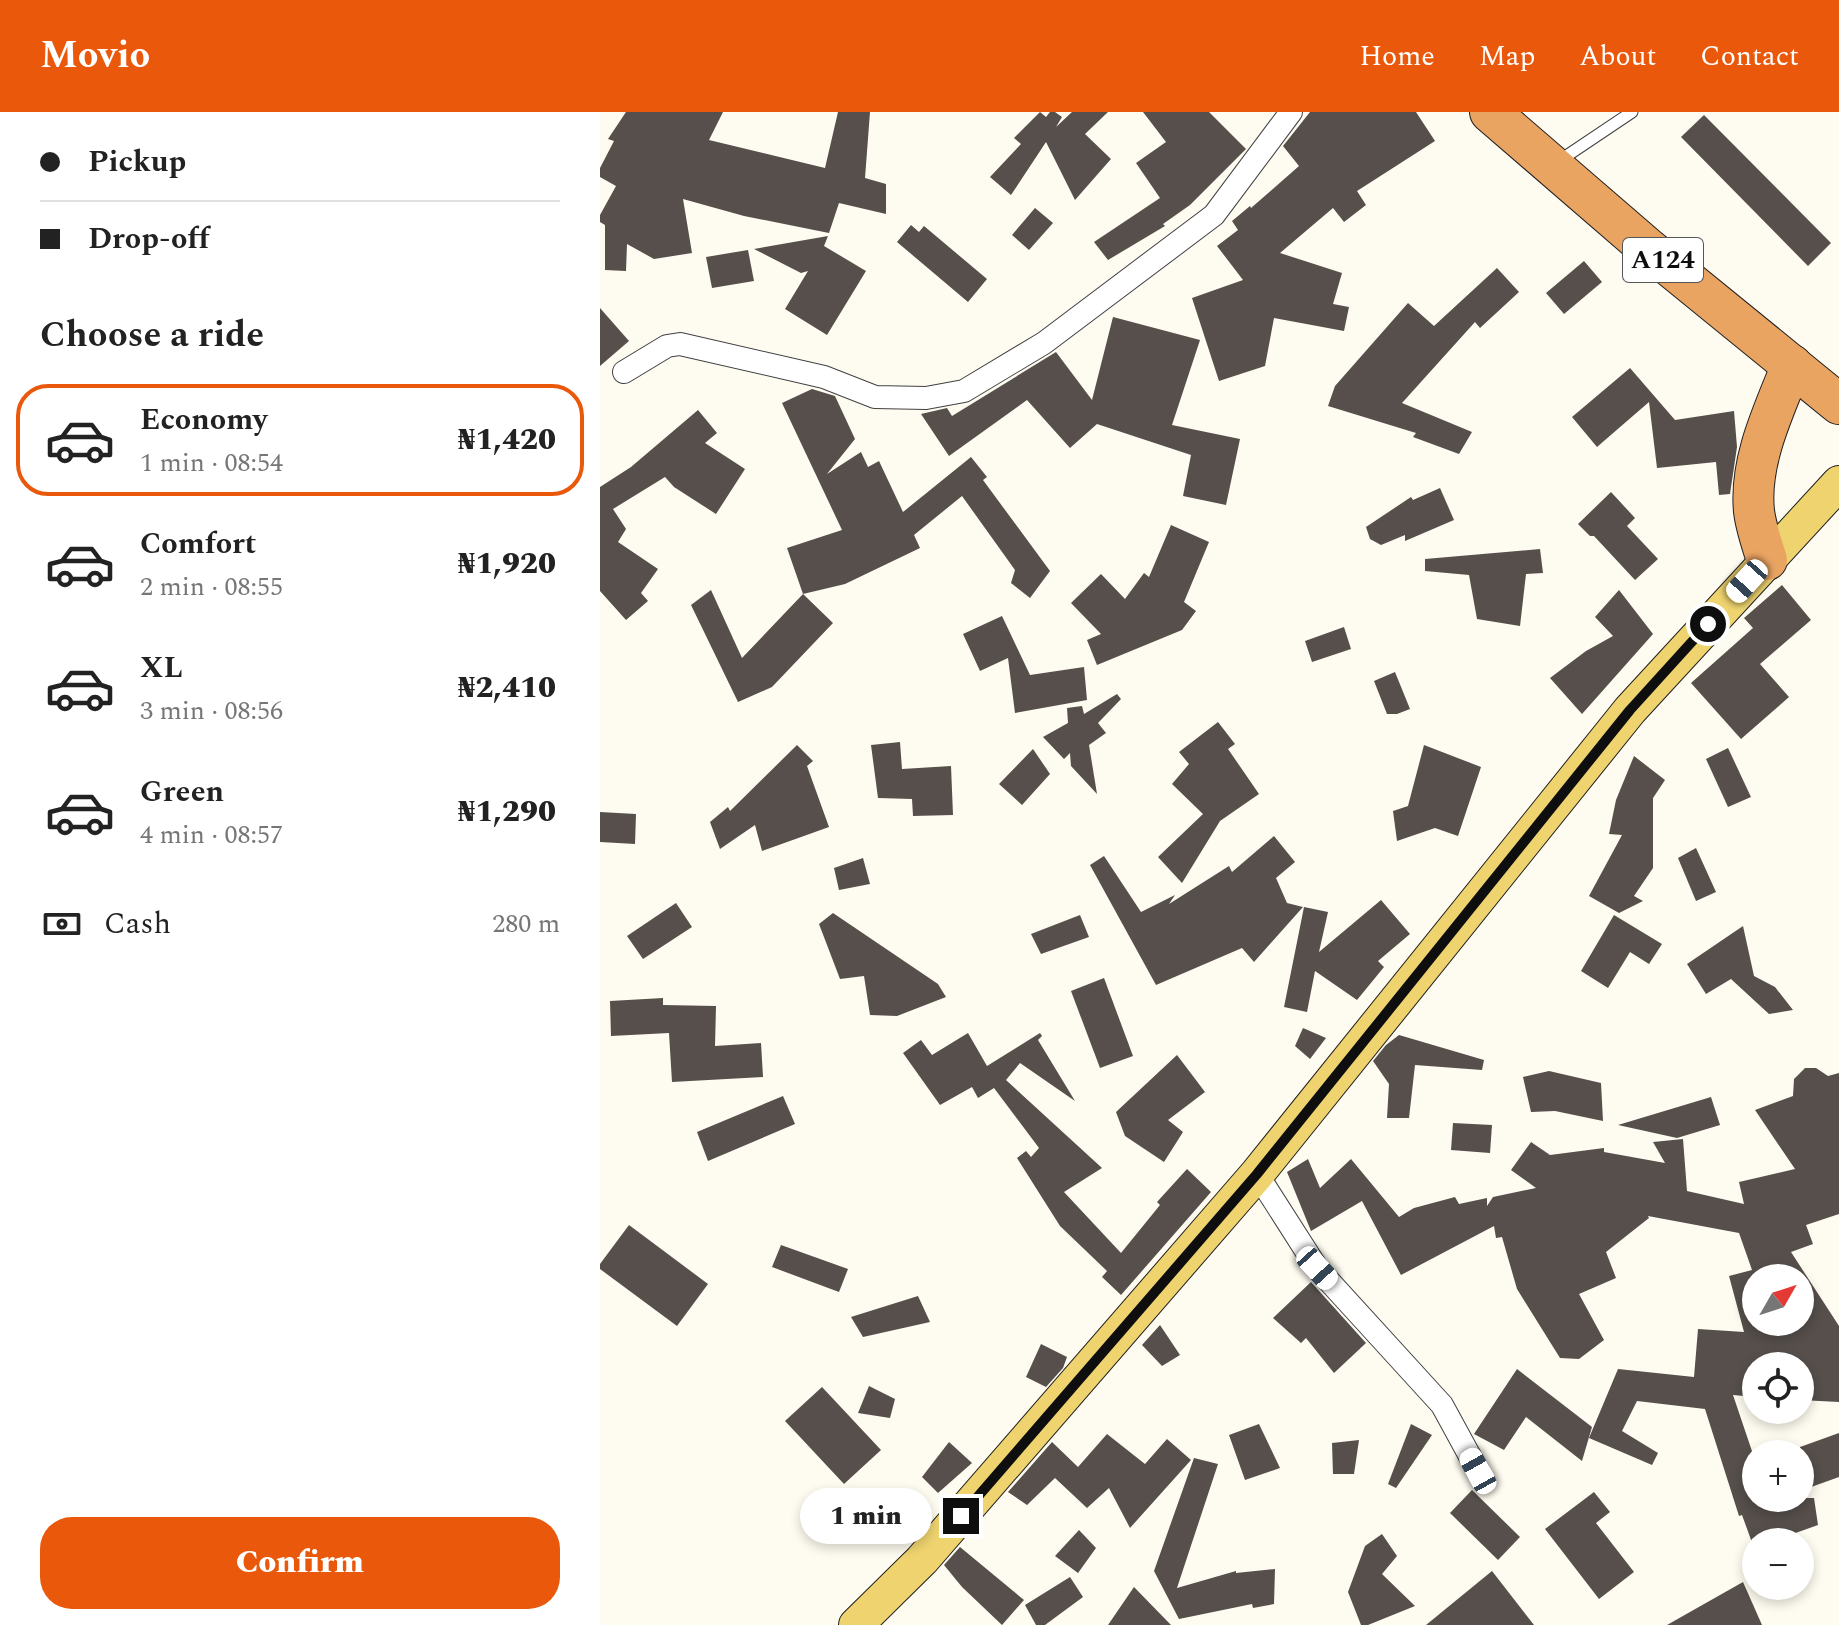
<!DOCTYPE html>
<meta charset="utf-8">
<style>
:root{--surface:#fff;--page:#f6f6f6;--text:#222;--muted:#767676;--line:#e0e0e0;--accent:#ea580c}
body{margin:0;font-family:Spectral,serif;background:var(--page);color:var(--text);height:100vh;display:flex;flex-direction:column;font-size:30px;white-space:nowrap}
*{box-sizing:border-box;margin:0}
p{font-size:26px;color:var(--muted)}
.icon{flex:none;width:44px;height:44px;fill:none;stroke:currentColor;stroke-width:2;stroke-linecap:round;stroke-linejoin:round}
.map{position:relative;flex:1;overflow:hidden}
.drawer{display:flex;flex-direction:column;background:var(--surface);width:600px}
.drawer>*{flex:none}
.guide{display:grid;align-content:center;height:176px;padding:0 40px;background:var(--surface)}
.needle{width:52px;rotate:51deg}
.fabs{position:absolute;left:1142px;top:1152px;display:grid;gap:16px}
.fabs a{display:grid;place-items:center;width:72px;height:72px;border-radius:50%;background:var(--surface);box-shadow:0 4px 12px #0003;font-size:40px}
.end{position:absolute;width:36px;height:36px;margin:-18px;border:10px solid #0e0e0e;background:#fff;box-shadow:0 0 0 4px #fff}
.from{border-radius:50%}
.bubble{position:absolute;height:56px;border-radius:28px;background:var(--surface);box-shadow:0 4px 12px #0003;font-size:26px;font-weight:800;line-height:56px;text-align:center}
.car{position:absolute;width:24px;height:48px;margin:-24px -12px;border-radius:10px;box-shadow:0 0 6px 2px #0007;background:linear-gradient(#fff 24%,#345 0 40%,#fff 0 76%,#345 0 86%,#fff 0)}
.guide b{display:flex;align-items:center;gap:28px;height:76px;font-size:30px}
.guide b+b{border-top:2px solid var(--line)}
.guide i{width:20px;height:20px;background:var(--text)}
ul{padding:0;list-style:none}
li{display:flex;align-items:center;gap:24px;height:112px;margin:0 16px 12px;padding:0 24px;border:4px solid transparent;border-radius:32px}
li div{flex:1}
li b{display:block;font-size:30px}
li em{font-style:normal;font-weight:800}
li.current{border-color:var(--accent)}
li>.icon{width:72px;height:72px;stroke-width:1.5}
h2{padding:0 40px;font-size:36px;line-height:96px}
.pay{display:flex;align-items:center;gap:20px;height:88px;padding:0 40px;font-size:30px}
.pay p{margin-inline-start:auto}
.action{display:flex;gap:16px;margin-top:auto;padding:16px 40px}
.action a{flex:1;height:92px;border-radius:32px;background:var(--accent);color:#fff;font-size:32px;font-weight:800;line-height:92px;text-align:center}
header{display:flex;align-items:center;gap:48px;box-sizing:border-box;height:112px;padding:0 40px;background:var(--accent);color:#fff}
header strong{font-size:38px}
nav{display:flex;gap:44px;margin-inline-start:auto;font-size:28px}
main{display:flex;flex:1;min-height:0}
.map>svg:first-child{display:block}
</style>
<header>
<strong>Movio</strong>
<nav><a>Home</a><a>Map</a><a>About</a><a>Contact</a></nav>
</header>
<main>
<section class="drawer">
<div class="guide">
<b><i class="from"></i>Pickup</b>
<b><i></i>Drop-off</b>
</div>
<h2>Choose a ride</h2>
<ul>
<li class="current"><svg class="icon" aria-label="car" viewBox="0 0 24 24"><path d="M5 17H2v-5l4-1 3-4h7l3 4 3 1v5h-3M9 17h6M6 11h13"/><circle cx="7" cy="17" r="2"/><circle cx="17" cy="17" r="2"/></svg><div><b>Economy</b><p>1 min · 08:54</p></div><em>₦1,420</em></li>
<li><svg class="icon" aria-label="car" viewBox="0 0 24 24"><path d="M5 17H2v-5l4-1 3-4h7l3 4 3 1v5h-3M9 17h6M6 11h13"/><circle cx="7" cy="17" r="2"/><circle cx="17" cy="17" r="2"/></svg><div><b>Comfort</b><p>2 min · 08:55</p></div><em>₦1,920</em></li>
<li><svg class="icon" aria-label="car" viewBox="0 0 24 24"><path d="M5 17H2v-5l4-1 3-4h7l3 4 3 1v5h-3M9 17h6M6 11h13"/><circle cx="7" cy="17" r="2"/><circle cx="17" cy="17" r="2"/></svg><div><b>XL</b><p>3 min · 08:56</p></div><em>₦2,410</em></li>
<li><svg class="icon" aria-label="car" viewBox="0 0 24 24"><path d="M5 17H2v-5l4-1 3-4h7l3 4 3 1v5h-3M9 17h6M6 11h13"/><circle cx="7" cy="17" r="2"/><circle cx="17" cy="17" r="2"/></svg><div><b>Green</b><p>4 min · 08:57</p></div><em>₦1,290</em></li>
</ul>
<div class="pay"><svg class="icon" aria-label="cash" viewBox="0 0 24 24"><path d="M3 7h18v10H3z"/><circle cx="12" cy="12" r="2"/></svg>Cash<p>280 m</p></div>
<div class="action"><a>Confirm</a></div>
</section>
<div class="map">
<svg width="1239" height="1513" viewBox="0 0 1239 1513">
<rect width="100%" height="100%" fill="#fefbf0"/>
<g fill="#564f4b" fill-rule="evenodd">
<polygon points="26,0 123,0 109,28 225,56 238,0 270,0 265,66 286,72 286,102 239,91 229,121 144,104 83,87 92,141 54,147 27,132 26,159 5,158 5,113 0,110 0,103 16,74 0,65 0,56 14,29 8,27"/>
<polygon points="440,0 446,5 450,0 455,0 462,5 456,15 472,0 508,0 485,22 511,47 475,88 446,30 411,83 390,65 421,32 414,26"/>
<polygon points="543,0 609,0 646,37 590,93 563,112 565,114 508,148 494,130 560,86 536,51 566,30"/>
<polygon points="710,0 816,0 835,29 757,79 766,93 744,110 733,96 680,141 742,161 733,192 749,195 744,219 674,206 665,254 619,269 592,186 643,168 617,134 638,118 632,109 650,94 651,96 699,54 683,34"/>
<polygon points="1104,3 1231,131 1208,154 1081,25"/>
<polygon points="435,96 453,111 429,138 412,123"/>
<polygon points="311,113 319,120 324,114 387,167 368,190 297,130"/>
<polygon points="228,124 224,134 266,159 227,223 185,197 208,159 201,161 154,137"/>
<polygon points="148,138 154,169 112,176 106,145"/>
<polygon points="984,149 1002,170 964,202 946,181"/>
<polygon points="897,156 919,180 880,216 875,210 802,291 872,320 859,342 813,325 816,321 728,294 735,274 808,191 834,214"/>
<polygon points="0,196 29,229 0,254"/>
<polygon points="513,205 600,228 572,313 640,327 626,393 583,384 591,343 497,312 470,336 427,288 349,344 321,302 347,296 352,304 456,240 492,288"/>
<polygon points="1030,256 1075,308 1134,299 1137,335 1130,382 1119,383 1116,350 1057,356 1049,290 997,335 972,305"/>
<polygon points="212,277 235,284 255,327 227,362 261,340 268,355 279,349 303,400 371,345 387,365 383,368 450,459 430,486 411,471 415,458 362,384 314,423 320,436 245,472 203,482 187,436 242,418 182,291"/>
<polygon points="98,298 117,321 105,331 145,357 116,402 74,375 65,365 13,397 26,417 18,430 58,457 41,481 48,489 26,508 0,479 0,375 31,355"/>
<polygon points="840,376 854,408 805,429 805,423 781,433 770,427 766,415 811,385 813,388"/>
<polygon points="1011,380 1035,406 1027,414 1058,447 1035,468 994,424 990,424 978,412"/>
<polygon points="571,413 609,430 584,490 596,499 582,518 497,553 487,528 501,522 471,491 501,462 525,487 544,461 549,465"/>
<polygon points="940,437 943,461 926,462 920,514 877,507 869,463 825,459 825,447"/>
<polygon points="1182,473 1211,508 1160,552 1189,585 1141,627 1091,571 1153,516 1144,506"/>
<polygon points="111,478 142,546 203,482 233,511 172,575 138,590 91,493"/>
<polygon points="1019,478 1053,522 982,602 950,566 986,539 1013,524 995,505"/>
<polygon points="402,504 430,563 484,555 487,588 415,601 408,546 380,559 363,522"/>
<polygon points="744,515 751,537 712,550 705,529"/>
<polygon points="795,560 810,597 797,602 787,602 774,569"/>
<polygon points="517,582 521,587 498,611 506,621 489,633 497,682 471,654 470,641 464,647 443,625 468,611 467,596 482,594 484,602"/>
<polygon points="618,610 635,632 628,637 659,682 620,709 582,771 558,745 603,702 572,672 589,652 579,640"/>
<polygon points="300,630 302,657 351,654 353,703 313,704 312,687 278,686 271,633"/>
<polygon points="197,633 213,649 207,654 229,715 162,739 155,713 120,737 110,710 128,695 130,699"/>
<polygon points="824,633 881,655 858,724 835,716 797,729 793,699 808,694"/>
<polygon points="1128,636 1151,685 1128,695 1106,647"/>
<polygon points="433,637 450,662 422,693 399,672"/>
<polygon points="1034,644 1065,668 1053,686 1053,756 1034,784 1043,789 1019,801 989,784 1022,723 1009,722 1016,688"/>
<polygon points="0,700 36,702 35,732 0,730"/>
<polygon points="674,724 695,750 676,766 687,791 703,795 654,850 642,836 556,873 490,753 504,744 541,800 575,783 569,792 629,754 632,760"/>
<polygon points="1096,736 1116,780 1096,789 1078,746"/>
<polygon points="263,746 270,772 239,778 234,756"/>
<polygon points="781,788 810,822 778,849 784,855 757,888 715,859 707,900 684,895 704,795 728,800 719,840"/>
<polygon points="76,791 92,815 43,847 27,824"/>
<polygon points="233,801 338,872 346,885 297,904 270,903 264,864 240,867 219,812"/>
<polygon points="480,803 489,825 441,842 431,822"/>
<polygon points="1014,803 1062,832 1049,852 1030,840 1008,876 981,859"/>
<polygon points="1143,814 1154,864 1175,875 1193,898 1169,902 1131,867 1106,882 1087,852"/>
<polygon points="504,866 533,944 500,956 471,879"/>
<polygon points="63,886 63,893 116,894 115,934 161,931 163,965 72,970 69,921 11,924 10,889"/>
<polygon points="703,916 726,926 710,947 695,934"/>
<polygon points="368,921 387,954 440,921 442,924 438,928 475,989 420,951 406,968 502,1056 464,1080 521,1141 560,1093 557,1090 587,1057 611,1080 521,1183 502,1165 507,1159 460,1114 417,1046 426,1039 431,1045 439,1036 394,976 378,986 372,975 340,993 303,941 321,928 332,943"/>
<polygon points="799,923 884,948 882,958 815,953 809,1006 787,1006 789,972 773,949 786,933"/>
<polygon points="577,943 605,980 568,1008 583,1020 564,1050 525,1024 516,1000"/>
<path d="M1205,956H1216L1228,964L1239,961V1102L1206,1113L1213,1132L1191,1140L1239,1214V1290L1200,1288V1254H1156V1285L1133,1283L1156,1351V1386H1214L1218,1413L1170,1430H1156L1154,1436L1142,1403L1139,1404L1105,1297L1037,1289L1022,1319L1058,1341L1052,1353L989,1326L1018,1257L1094,1265L1098,1217L1144,1220L1129,1164L1152,1158L1139,1121L1048,1104L1049,1106L1006,1140L1016,1166L979,1182L1004,1228L979,1247L960,1246L917,1177L902,1125L896,1126L894,1114L801,1163L762,1089L711,1119L687,1060L708,1047L720,1076L751,1047L799,1105L814,1096L855,1085L859,1092L887,1086V1094L893,1085L936,1076L911,1058L931,1030L950,1043L1004,1036V1040L1065,1051L1053,1030L1083,1027L1087,1079L1144,1092L1139,1070L1195,1057L1155,998L1193,984L1194,967ZM1156,1166H1200V1210H1156Z"/>
<polygon points="949,959 1001,971 1003,1009 955,999 931,1000 923,965"/>
<polygon points="183,984 195,1012 108,1049 97,1020"/>
<polygon points="1111,985 1120,1013 1077,1026 1018,1013"/>
<polygon points="853,1011 892,1013 890,1041 851,1038"/>
<polygon points="29,1113 108,1172 77,1214 0,1157 0,1152"/>
<polygon points="181,1133 248,1157 239,1180 172,1155"/>
<polygon points="711,1170 766,1231 734,1261 706,1226 701,1231 673,1206"/>
<polygon points="318,1184 330,1210 263,1225 251,1205"/>
<polygon points="560,1213 580,1243 562,1254 542,1233"/>
<polygon points="441,1232 467,1245 463,1256 446,1275 426,1265"/>
<polygon points="917,1257 992,1315 982,1349 926,1305 904,1338 874,1322"/>
<polygon points="269,1274 295,1287 290,1306 258,1301"/>
<polygon points="222,1275 281,1338 244,1372 185,1309"/>
<polygon points="659,1312 680,1356 645,1368 629,1323"/>
<polygon points="811,1312 832,1323 796,1376 788,1372"/>
<polygon points="1239,1321 1239,1365 1200,1379 1200,1335"/>
<polygon points="507,1322 545,1352 567,1327 591,1348 530,1416 509,1376 487,1396 455,1366 427,1393 408,1380 452,1330 478,1355"/>
<polygon points="759,1328 754,1362 733,1362 732,1331"/>
<polygon points="349,1330 372,1351 338,1381 322,1365"/>
<polygon points="594,1346 618,1352 577,1476 636,1459 636,1461 675,1457 674,1492 653,1496 652,1492 579,1507 554,1459"/>
<polygon points="872,1378 920,1425 898,1448 850,1401"/>
<polygon points="994,1380 1010,1400 996,1411 1034,1460 999,1487 945,1417"/>
<polygon points="479,1418 496,1436 478,1461 455,1444"/>
<polygon points="782,1422 797,1444 782,1462 815,1494 768,1513 761,1513 748,1480 765,1434"/>
<polygon points="360,1435 424,1488 402,1513 362,1475 344,1453"/>
<polygon points="892,1459 934,1513 826,1513"/>
<polygon points="470,1465 483,1485 445,1513 436,1513 425,1493"/>
<polygon points="1143,1470 1162,1513 1067,1513"/>
<polygon points="534,1475 571,1513 508,1513"/>
</g>
<g fill="none" stroke-linecap="round" stroke-linejoin="round">
<defs>
<polyline id="lane" points="959,49 1032,0"/>
<g id="street">
<polyline points="24,260 67,234 80,232 224,265 275,285 326,286 364,279 444,231 614,103 691,0"/>
<polyline points="657,1062 717,1156 842,1293 878,1359"/>
</g>
<polyline id="primary" points="256,1513 322,1448 657,1062 1030,598 1239,371"/>
<g id="highway">
<polyline points="890,0 1045,134 1239,292"/>
<path d="M1167,448C1162,432 1156,416 1154,399C1149,349 1174,298 1192,253"/>
</g>
</defs>
<use href="#lane" stroke="#414141" stroke-width="13"/>
<use href="#street" stroke="#414141" stroke-width="24"/>
<use href="#primary" stroke="#1f1f1f" stroke-width="36"/>
<use href="#highway" stroke="#1f1f1f" stroke-width="42"/>
<use href="#lane" stroke="#fff" stroke-width="11"/>
<use href="#street" stroke="#fff" stroke-width="22"/>
<use href="#primary" stroke="#eed36f" stroke-width="34"/>
<use href="#highway" stroke="#eaa462" stroke-width="40"/>
</g>
<g fill="none" stroke-linecap="round" stroke-linejoin="round">
<polyline stroke="#0e0e0e" stroke-width="10" points="361,1404 657,1062 1030,598 1108,512"/>
</g>
<g text-anchor="middle" dominant-baseline="central" stroke-width="8" stroke-linejoin="round" paint-order="stroke">
<rect fill="#fff" stroke="#565656" stroke-width="2" x="1023" y="126" width="80" height="44" rx="6"/>
<g font-size="26" font-weight="bold" fill="#0e0e0e">
<text x="1063" y="148">A124</text>
</g>
</g>
</svg>
<div class="fabs">
<a><svg class="needle" viewBox="-14 -14 28 28"><path d="M0-13l5 13h-10z" fill="#e53935"/><path d="M0 13l5-13h-10z" fill="#767676"/></svg></a>
<a><svg class="icon" aria-label="locate" viewBox="0 0 24 24"><circle cx="12" cy="12" r="6"/><path d="M12 2v4M12 18v4M2 12h4M18 12h4"/></svg></a>
<a>+</a>
<a>−</a>
</div>
<i class="end from" style="left:1108px;top:512px"></i>
<i class="end" style="left:361px;top:1404px"></i>
<div class="bubble" style="left:200px;top:1376px;width:132px">1 min</div>
<i class="car" style="left:1147px;top:469px;rotate:222deg"></i>
<i class="car" style="left:717px;top:1156px;rotate:138deg"></i>
<i class="car" style="left:878px;top:1359px;rotate:331deg"></i>
</div>
</main>
